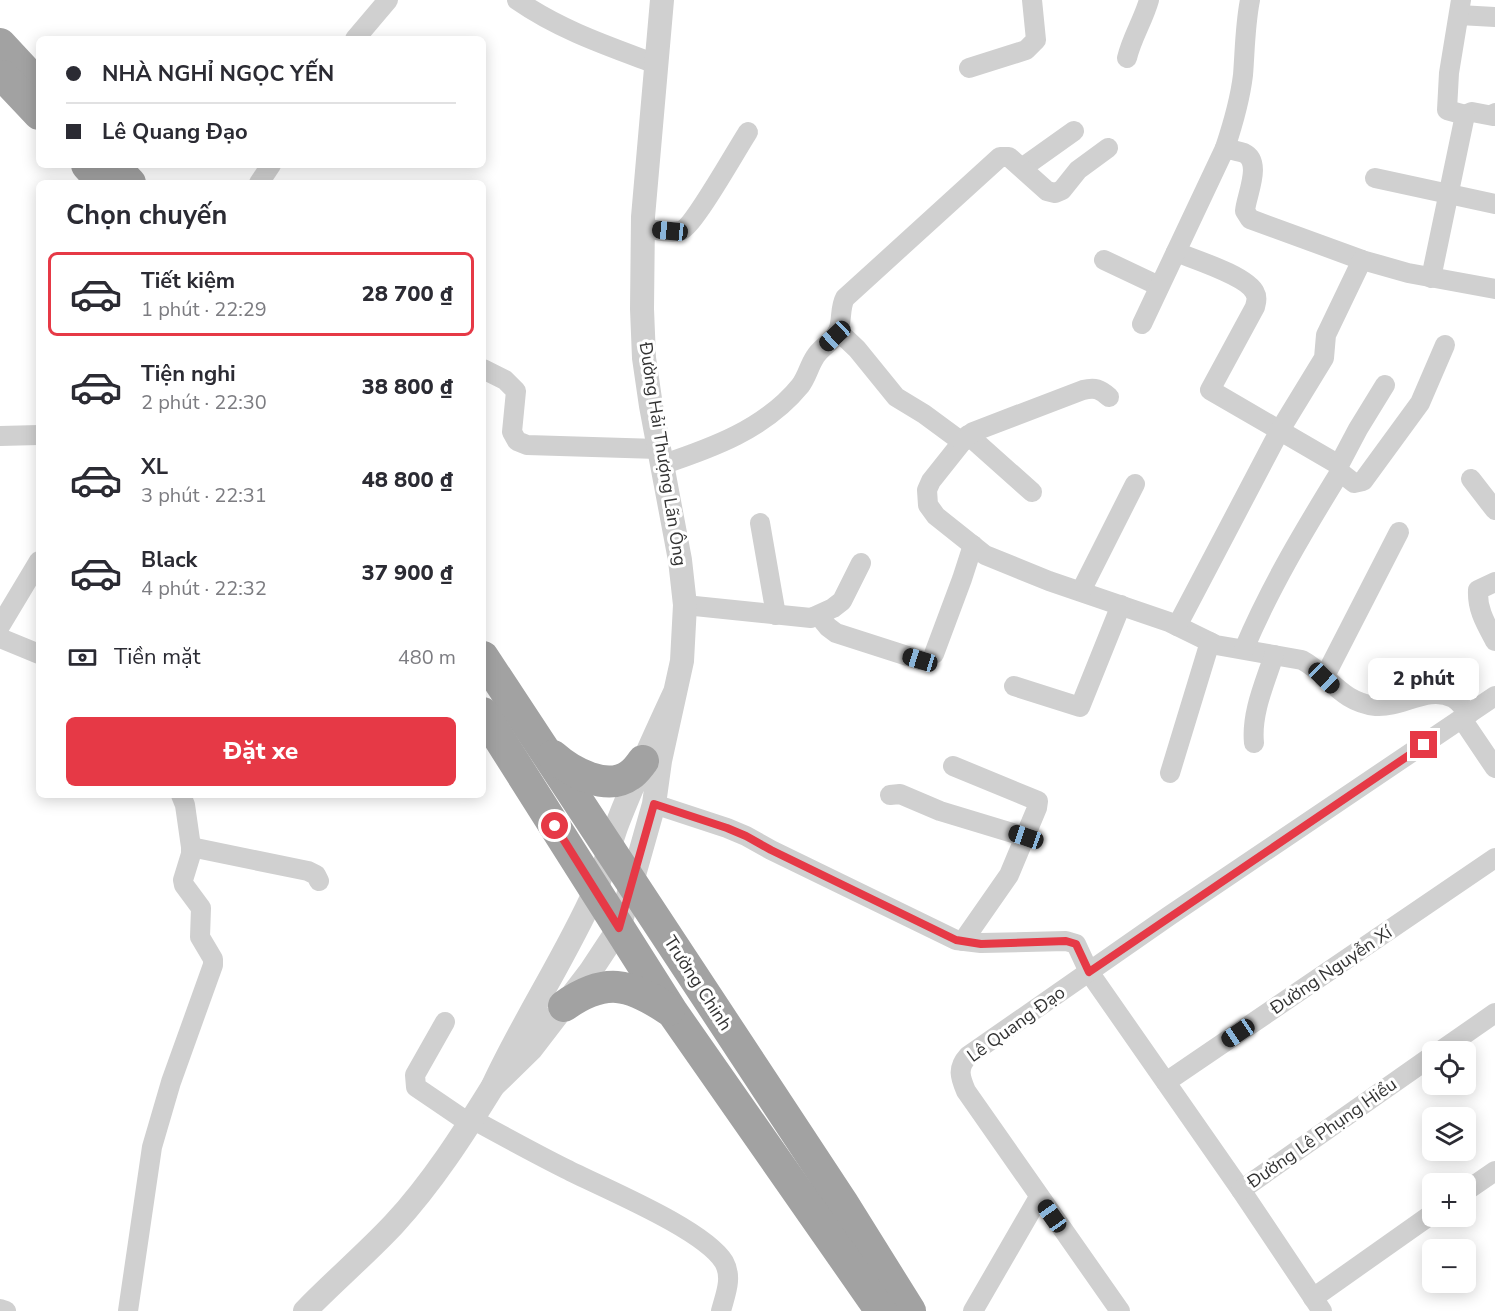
<!DOCTYPE html>
<html lang="vi">
<meta charset="utf-8">
<style>
:root{--surface:#fff;--page:#f2f2f3;--text:#2b2b33;--muted:#7c7c81;--line:#e1e1e2;--accent:#e63946}
body{margin:0;font-family:"Nunito Sans",sans-serif;background:var(--page);color:var(--text);height:100vh;display:flex;flex-direction:column;font-size:22px;white-space:nowrap}
*{box-sizing:border-box;margin:0}
p{font-size:20px;color:var(--muted)}
.icon{flex:none;width:33px;height:33px;fill:none;stroke:currentColor;stroke-width:2;stroke-linecap:round;stroke-linejoin:round}
.map{position:relative;flex:1;overflow:hidden}
.panel{position:absolute;left:36px;top:180px;width:450px;height:618px;display:flex;flex-direction:column;background:var(--surface);border-radius:9px;box-shadow:0 3px 15px #0003}
.panel>*{flex:none}
.guide{position:absolute;left:36px;top:36px;width:450px;height:132px;border-radius:9px;box-shadow:0 3px 15px #0003;display:grid;align-content:center;height:132px;padding:0 30px;background:var(--surface)}
.buttons{position:absolute;left:1422px;top:1041px;display:grid;gap:12px}
.buttons a{display:grid;place-items:center;width:54px;height:54px;border-radius:9px;background:var(--surface);box-shadow:0 3px 15px #0003;font-size:30px}
.end{position:absolute;width:27px;height:27px;margin:-14px;border:8px solid #e63946;background:#fff;box-shadow:0 0 0 3px #fff}
.from{border-radius:50%}
.bubble{position:absolute;height:42px;border-radius:9px;background:var(--surface);box-shadow:0 3px 15px #0003;font-size:20px;font-weight:800;line-height:42px;text-align:center}
.car{position:absolute;width:18px;height:36px;margin:-18px -9px;border-radius:8px;box-shadow:0 0 4px 2px #0007;background:linear-gradient(#222 24%,#8ab4d8 0 40%,#222 0 76%,#8ab4d8 0 86%,#222 0)}
.guide b{display:flex;align-items:center;gap:21px;height:57px;font-size:22px}
.guide b+b{border-top:2px solid var(--line)}
.guide i{width:15px;height:15px;background:var(--text)}
ul{padding:0;list-style:none}
li{display:flex;align-items:center;gap:18px;height:84px;margin:0 12px 9px;padding:0 18px;border:3px solid transparent;border-radius:9px}
li div{flex:1}
li b{display:block;font-size:22px}
li em{font-style:normal;font-weight:800}
li.on{border-color:var(--accent)}
li>.icon{width:54px;height:54px;stroke-width:1.5}
h2{padding:0 30px;font-size:27px;line-height:72px}
.pay{display:flex;align-items:center;gap:15px;height:66px;padding:0 30px;font-size:22px}
.pay p{margin-inline-start:auto}
.button{display:flex;gap:12px;margin-top:auto;padding:12px 30px}
.button a{flex:1;height:69px;border-radius:9px;background:var(--accent);color:#fff;font-size:24px;font-weight:800;line-height:69px;text-align:center}
.map>svg:first-child{display:block}
</style>
<div class="map">
<svg width="1495" height="1311" viewBox="0 0 1495 1311">
<rect width="100%" height="100%" fill="#fff"/>
<g fill="none" stroke-linecap="round" stroke-linejoin="round">
<g stroke="#d0d0d0" stroke-width="20">
<path d="M517,0C560,30 608,46 656,64"/>
<polyline points="1459,15 1495,17"/>
<polyline points="355,39 388,0"/>
<path d="M1127,58C1132,37 1143,21 1149,0"/>
<polyline points="969,68 1026,50 1036,40 1032,0"/>
<polyline points="1465,115 1472,112 1493,116 1495,113"/>
<path d="M1225,148C1233,124 1240,100 1243,75C1245,50 1245,25 1250,0"/>
<polyline points="1022,168 1074,131"/>
<polyline points="1375,178 1495,204"/>
<polyline points="259,183 271,165"/>
<path d="M643,228C654,229 669,234 680,231C693,228 738,147 748,132"/>
<path d="M1176,252C1193,259 1248,276 1255,293C1258,298 1256,302 1255,307L1210,390L1339,465"/>
<polyline points="1104,260 1159,286"/>
<polyline points="1431,278 1465,115 1447,110 1449,73 1461,0"/>
<path d="M1142,324L1225,148C1231,150 1238,151 1244,153C1263,162 1246,196 1245,211L1250,219L1362,260L1408,273L1495,289"/>
<path d="M838,331L857,349L896,397L924,414L962,442L931,481L927,490L928,505L936,516L985,555L1049,581L1169,622L1216,645L1302,660C1330,675 1340,702 1376,706C1402,708 1428,685 1453,698C1459,701 1464,709 1469,714"/>
<polyline points="483,369 505,380 516,391 512,432 517,441 527,445 658,449"/>
<polyline points="968,435 1032,492"/>
<polyline points="0,436 39,435"/>
<path d="M962,442L973,432L1083,390C1095,387 1100,389 1109,397"/>
<path d="M661,465C712,448 765,429 800,386C807,377 809,366 815,357C820,348 831,343 837,333C843,323 839,309 845,298L1000,157H1009L1047,191L1055,193L1062,190L1078,170L1108,148"/>
<polyline points="1340,472 1354,483 1363,481 1420,403 1445,345"/>
<polyline points="1471,479 1495,510"/>
<polyline points="760,523 776,615"/>
<path d="M1495,582L1478,590C1477,610 1486,624 1495,641"/>
<polyline points="1081,591 1135,484"/>
<polyline points="685,605 811,618 833,608 842,601 861,563"/>
<polyline points="819,616 828,627 836,633 920,660"/>
<polyline points="0,626 39,561"/>
<polyline points="1177,626 1280,430 1324,358 1326,335 1362,260"/>
<polyline points="0,638 39,654"/>
<path d="M1244,649C1270,587 1305,529 1340,472L1339,465L1358,429L1385,385"/>
<polyline points="934,654 962,579 973,545"/>
<polyline points="1324,678 1399,532"/>
<polyline points="1014,686 1080,707 1121,605"/>
<polyline points="1462,719 1495,768"/>
<path d="M1254,743C1251,713 1265,683 1274,655"/>
<polyline points="953,766 1038,801 1037,808 1009,875 963,941"/>
<polyline points="1170,773 1210,642"/>
<polyline points="890,795 900,794 940,811 1026,837"/>
<polyline points="654,804 727,828 746,836 771,850 956,940 981,943 1066,941 1076,944 1089,972 1241,1190 1322,1311"/>
<polyline points="191,847 308,871 316,875 319,881"/>
<polyline points="445,1022 415,1075 416,1087 469,1123"/>
<polyline points="1439,1052 1495,1013"/>
<polyline points="1166,1082 1495,858"/>
<path d="M472,1119C503,1136 534,1153 566,1169C603,1188 704,1229 724,1262C733,1278 725,1295 721,1311"/>
<polyline points="1241,1190 1432,1056"/>
<polyline points="1466,1191 1495,1171"/>
<polyline points="1313,1298 1432,1214"/>
<polyline points="0,1309 6,1311"/>
<polyline points="128,1311 152,1147 171,1082 213,965 213,959 200,937 201,908 184,885 183,880 191,854 191,847 185,805 181,795"/>
<polyline points="973,1311 1039,1197"/>
<path d="M1120,1311L966,1091C960,1077 957,1068 968,1056L1169,916L1495,696"/>
</g>
<g stroke="#d0d0d0" stroke-width="24">
<path d="M662,0L643,217L642,309L644,358L651,406L680,560L685,605L682,661L660,761L654,804L619,928L590,972L531,1049L493,1086C524,1019 565,958 595,891C605,869 609,845 618,822C635,778 655,735 675,692"/>
<path d="M305,1311C334,1281 366,1254 394,1224C432,1183 464,1133 493,1086"/>
</g>
<g stroke="#a2a2a2" stroke-width="32">
<polyline points="0,44 39,86"/>
<polyline points="3,76 39,114"/>
<polyline points="87,165 103,183"/>
<polyline points="113,165 130,183"/>
<polyline points="483,657 842,1202 910,1311"/>
<polyline points="483,713 673,1013 881,1311"/>
<path d="M553,756C571,772 607,792 630,775C635,772 639,766 643,761"/>
<path d="M564,1006C605,977 629,983 669,1010"/>
</g>
</g>
<g fill="none" stroke-linecap="round" stroke-linejoin="round">
<polyline stroke="#e63946" stroke-width="8" points="555,826 619,928 654,804 727,828 746,836 771,850 956,940 981,944 1066,941 1076,944 1089,972 1424,745"/>
</g>
<g text-anchor="middle" dominant-baseline="central" stroke-width="6" stroke-linejoin="round" paint-order="stroke">
<g font-size="18" fill="#333" stroke="#fff">
<text transform="translate(663 454) rotate(81)">Đường Hải Thượng Lãn Ông</text>
<text transform="translate(1331 970) rotate(-34)">Đường Nguyễn Xí</text>
<text transform="translate(698 983) rotate(57)">Trường Chinh</text>
<text transform="translate(1016 1024) rotate(-36)">Lê Quang Đạo</text>
<text transform="translate(1322 1133) rotate(-35)">Đường Lê Phụng Hiểu</text>
</g>
</g>
</svg>
<div class="buttons">
<a><svg class="icon" aria-label="locate" viewBox="0 0 24 24"><circle cx="12" cy="12" r="6"/><path d="M12 2v4M12 18v4M2 12h4M18 12h4"/></svg></a>
<a><svg class="icon" aria-label="layers" viewBox="0 0 24 24"><path d="M12 4l9 5-9 5-9-5zM3 14l9 5 9-5"/></svg></a>
<a>+</a>
<a>−</a>
</div>
<i class="end from" style="left:555px;top:826px"></i>
<i class="end" style="left:1424px;top:745px"></i>
<div class="bubble" style="left:1368px;top:658px;width:111px">2 phút</div>
<i class="car" style="left:670px;top:231px;rotate:276deg"></i>
<i class="car" style="left:835px;top:336px;rotate:227deg"></i>
<i class="car" style="left:920px;top:660px;rotate:287deg"></i>
<i class="car" style="left:1324px;top:678px;rotate:134deg"></i>
<i class="car" style="left:1026px;top:837px;rotate:289deg"></i>
<i class="car" style="left:1238px;top:1033px;rotate:236deg"></i>
<i class="car" style="left:1052px;top:1216px;rotate:325deg"></i>
<div class="guide">
<b><i class="from"></i>NHÀ NGHỈ NGỌC YẾN</b>
<b><i></i>Lê Quang Đạo</b>
</div>
<section class="panel">
<h2>Chọn chuyến</h2>
<ul>
<li class="on"><svg class="icon" aria-label="car" viewBox="0 0 24 24"><path d="M5 17H2v-5l4-1 3-4h7l3 4 3 1v5h-3M9 17h6M6 11h13"/><circle cx="7" cy="17" r="2"/><circle cx="17" cy="17" r="2"/></svg><div><b>Tiết kiệm</b><p>1 phút · 22:29</p></div><em>28 700 ₫</em></li>
<li><svg class="icon" aria-label="car" viewBox="0 0 24 24"><path d="M5 17H2v-5l4-1 3-4h7l3 4 3 1v5h-3M9 17h6M6 11h13"/><circle cx="7" cy="17" r="2"/><circle cx="17" cy="17" r="2"/></svg><div><b>Tiện nghi</b><p>2 phút · 22:30</p></div><em>38 800 ₫</em></li>
<li><svg class="icon" aria-label="car" viewBox="0 0 24 24"><path d="M5 17H2v-5l4-1 3-4h7l3 4 3 1v5h-3M9 17h6M6 11h13"/><circle cx="7" cy="17" r="2"/><circle cx="17" cy="17" r="2"/></svg><div><b>XL</b><p>3 phút · 22:31</p></div><em>48 800 ₫</em></li>
<li><svg class="icon" aria-label="car" viewBox="0 0 24 24"><path d="M5 17H2v-5l4-1 3-4h7l3 4 3 1v5h-3M9 17h6M6 11h13"/><circle cx="7" cy="17" r="2"/><circle cx="17" cy="17" r="2"/></svg><div><b>Black</b><p>4 phút · 22:32</p></div><em>37 900 ₫</em></li>
</ul>
<div class="pay"><svg class="icon" aria-label="cash" viewBox="0 0 24 24"><path d="M3 7h18v10H3z"/><circle cx="12" cy="12" r="2"/></svg>Tiền mặt<p>480 m</p></div>
<div class="button"><a>Đặt xe</a></div>
</section>
</div>
